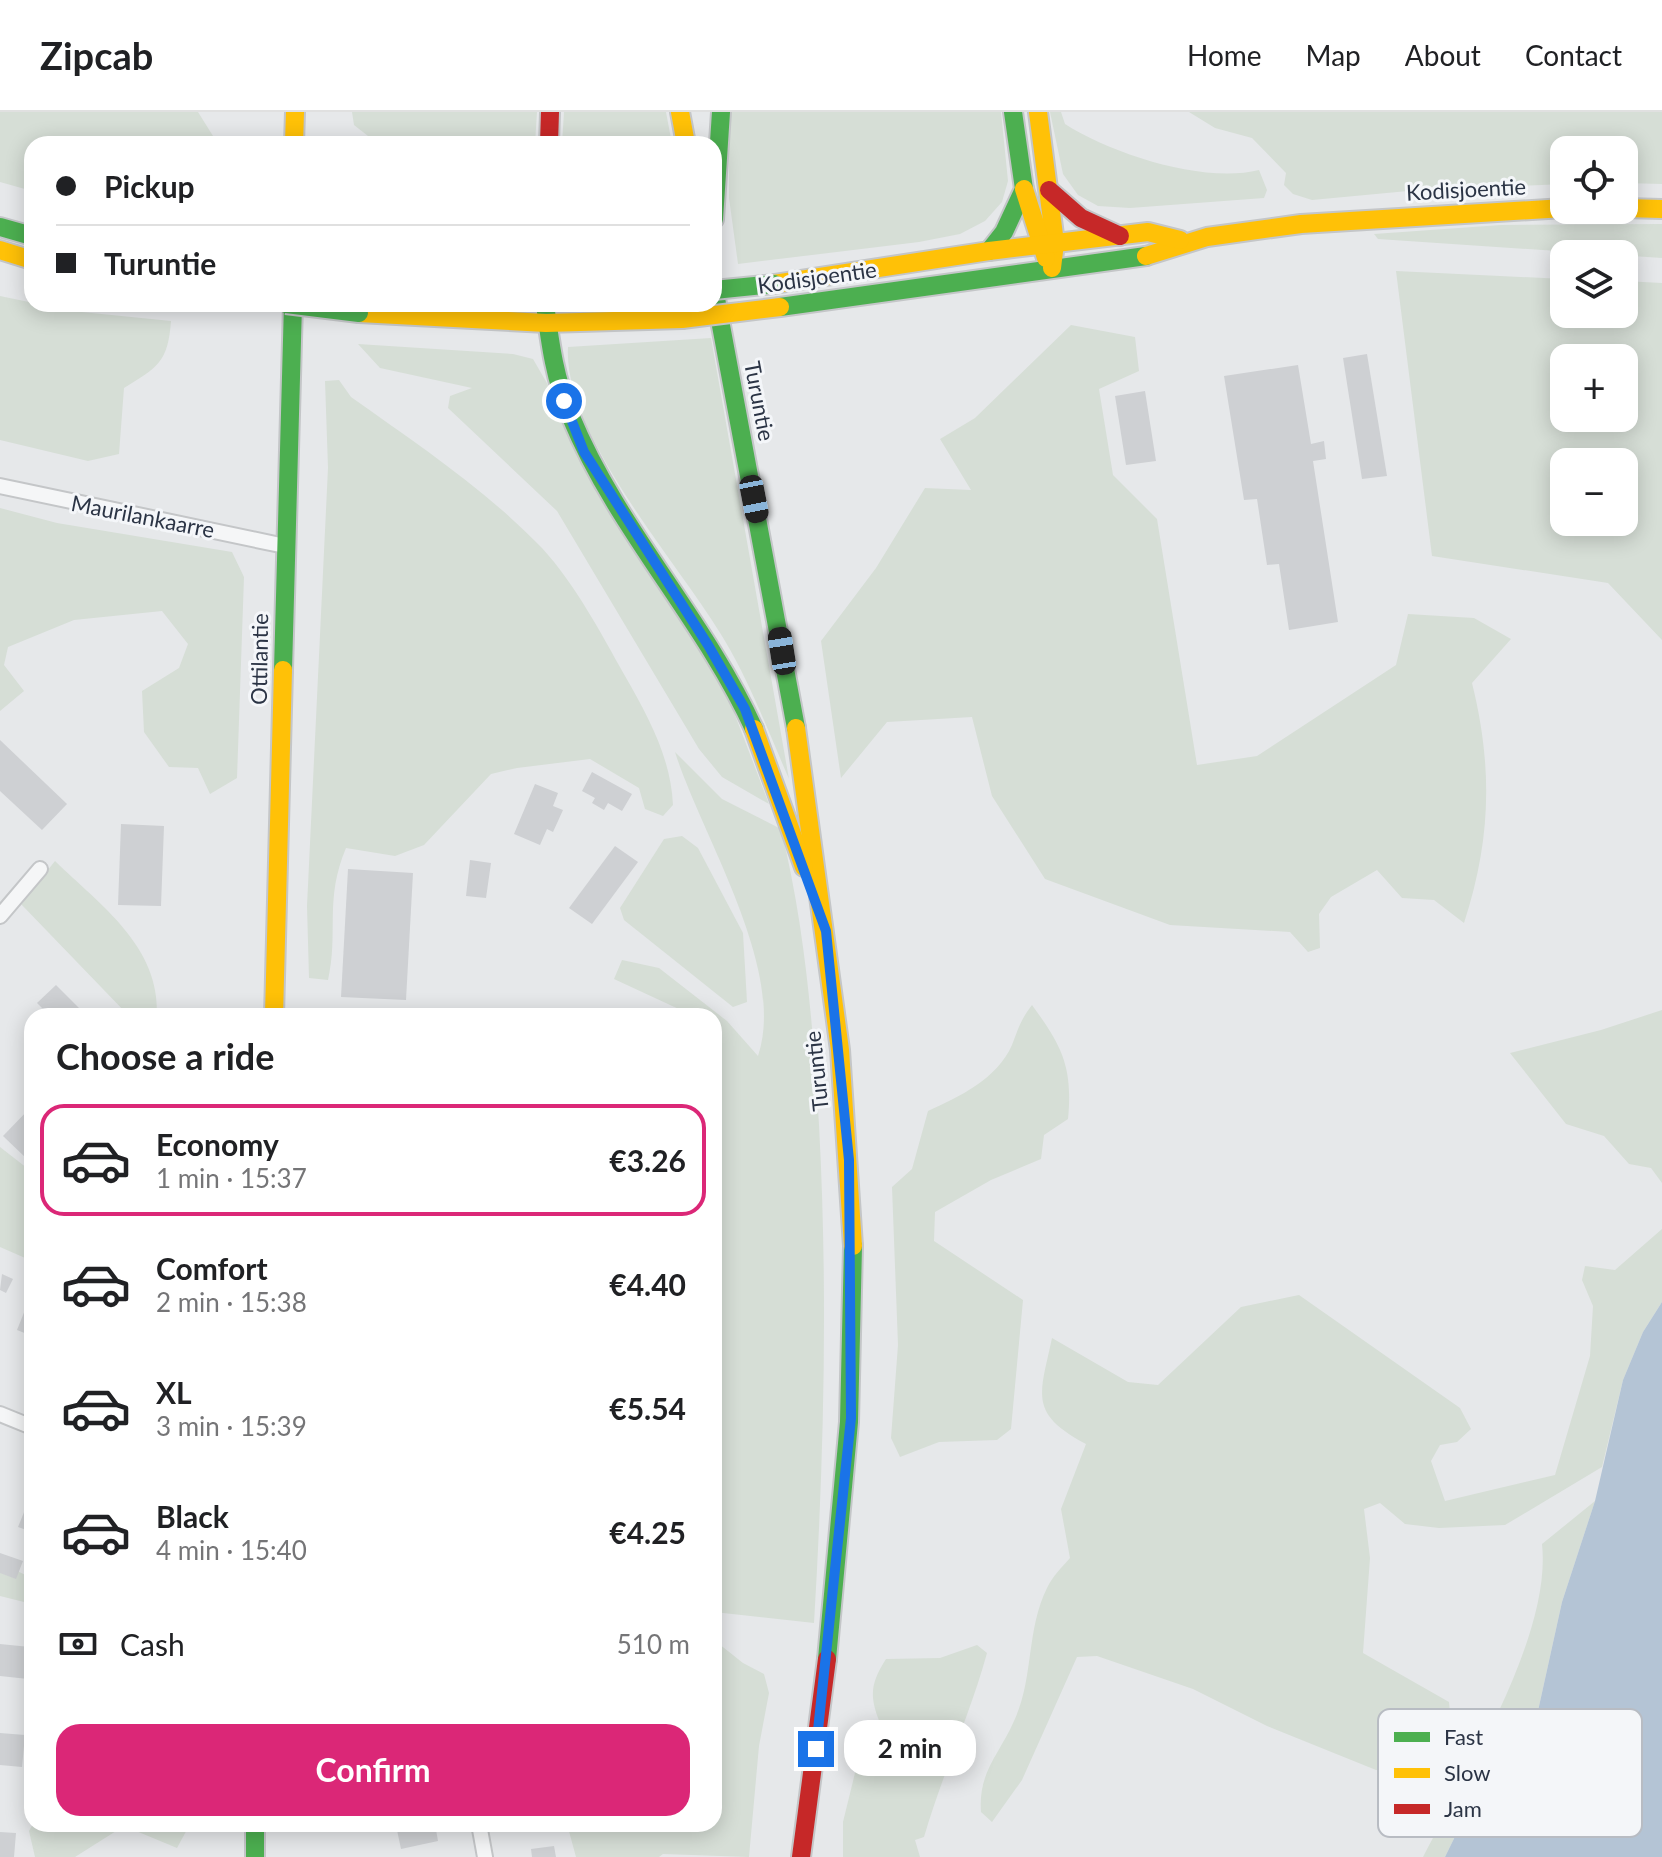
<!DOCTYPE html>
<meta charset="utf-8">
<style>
:root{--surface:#fff;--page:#f2f2f2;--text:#202124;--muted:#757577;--line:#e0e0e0;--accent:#db2777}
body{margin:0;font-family:Lato,sans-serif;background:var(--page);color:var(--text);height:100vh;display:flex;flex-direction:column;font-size:30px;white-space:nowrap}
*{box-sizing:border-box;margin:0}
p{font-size:26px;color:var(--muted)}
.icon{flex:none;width:44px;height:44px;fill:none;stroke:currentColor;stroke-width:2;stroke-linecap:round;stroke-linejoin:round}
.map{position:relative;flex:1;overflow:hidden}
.panel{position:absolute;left:24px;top:896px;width:698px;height:824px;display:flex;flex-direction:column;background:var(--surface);border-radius:24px;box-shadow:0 4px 20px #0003}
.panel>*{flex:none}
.hud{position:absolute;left:24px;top:24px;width:698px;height:176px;border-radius:24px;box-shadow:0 4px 20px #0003;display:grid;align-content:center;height:176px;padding:0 32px;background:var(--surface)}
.fabs{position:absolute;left:1550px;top:24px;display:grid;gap:16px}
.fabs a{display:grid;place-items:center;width:88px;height:88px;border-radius:16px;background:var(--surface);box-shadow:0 4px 20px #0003;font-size:40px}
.end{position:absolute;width:36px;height:36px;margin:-18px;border:10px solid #1a73e8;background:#fff;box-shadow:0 0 0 4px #fff}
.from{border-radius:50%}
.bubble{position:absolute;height:56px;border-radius:24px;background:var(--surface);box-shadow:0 4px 20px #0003;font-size:26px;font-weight:700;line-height:56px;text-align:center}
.car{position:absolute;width:24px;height:48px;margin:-24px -12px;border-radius:10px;box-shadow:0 0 6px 2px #0007;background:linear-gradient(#222 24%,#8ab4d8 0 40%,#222 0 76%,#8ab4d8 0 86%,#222 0)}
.hud b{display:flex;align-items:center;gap:28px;height:76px;font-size:30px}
.hud b+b{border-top:2px solid var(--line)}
.hud i{width:20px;height:20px;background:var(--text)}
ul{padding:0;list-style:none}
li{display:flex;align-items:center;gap:24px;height:112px;margin:0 16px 12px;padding:0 16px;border:4px solid transparent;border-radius:24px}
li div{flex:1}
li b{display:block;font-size:30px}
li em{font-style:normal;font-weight:700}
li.selected{border-color:var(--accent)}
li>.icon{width:72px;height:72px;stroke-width:1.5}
h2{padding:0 32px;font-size:36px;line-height:96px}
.pay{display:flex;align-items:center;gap:20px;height:88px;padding:0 32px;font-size:30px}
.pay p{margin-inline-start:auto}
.button{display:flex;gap:16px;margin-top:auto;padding:16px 32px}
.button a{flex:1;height:92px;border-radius:24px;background:var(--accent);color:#fff;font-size:32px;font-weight:700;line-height:92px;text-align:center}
header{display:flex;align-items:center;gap:48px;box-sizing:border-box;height:112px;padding:0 40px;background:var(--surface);border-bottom:2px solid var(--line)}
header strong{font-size:38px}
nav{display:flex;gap:44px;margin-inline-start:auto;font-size:28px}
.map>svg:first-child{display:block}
</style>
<header>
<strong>Zipcab</strong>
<nav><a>Home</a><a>Map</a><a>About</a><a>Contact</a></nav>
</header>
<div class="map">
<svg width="1662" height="1745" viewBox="0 0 1662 1745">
<rect width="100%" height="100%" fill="#e6e8ea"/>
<g fill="#d6ded6" fill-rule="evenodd">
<polygon points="0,0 198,0 218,32 32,32 32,79 0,70"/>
<polygon points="352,0 537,0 535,32 368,32 368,24 354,13"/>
<polygon points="564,0 666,0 672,32 562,32"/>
<polygon points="729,0 1001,0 1008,69 1002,90 985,109 960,122 919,130 738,152 729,86"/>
<path d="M1050,0H1061L1065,12C1112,42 1204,72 1259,58L1267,78L1264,86L1130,96L1098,94L1078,83L1063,62Z"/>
<polygon points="1189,0 1662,0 1662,72 1624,71 1624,38 1564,38 1564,72 1408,79 1312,88 1293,82 1284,73 1286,61 1252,26 1215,16"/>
<polygon points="1662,112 1662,146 1378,127 1374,122 1501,113"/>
<path d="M1396,159L1564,167V202H1624V169L1662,171V528L1608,471L1432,444ZM1564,246H1624V306H1564ZM1564,350H1624V410H1564Z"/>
<path d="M0,184L72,199L171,209C168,250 158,255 124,276L119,342L88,349L0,328Z"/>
<path d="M1071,213L1135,225L1139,259L1099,277L1113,363L1157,407L1197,653L1257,644L1396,553L1408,502L1474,506L1511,527L1472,571C1493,656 1491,728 1464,811L1434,788L1402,786L1377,758L1331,785L1319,802L1320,836L1308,840L1290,820L1170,813L1045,767L992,684L972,605L887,610L841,666L821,529L876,456L925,376L971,378L940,327L975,306Z"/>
<path d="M711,226L789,667C769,621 751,573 725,529C680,452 563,324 568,235Z"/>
<polygon points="358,232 513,242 533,247 727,582 769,692 722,665 699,637 557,399 448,296 450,284 472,276 380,256"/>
<path d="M339,268L351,285C417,332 485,377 542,436C575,472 601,521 625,564C648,604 671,646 673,693L663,704L645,697L639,676L590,647L517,656L491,662L424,733L395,744L346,736C324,788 339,820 328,868L309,866L307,794L328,356L325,269Z"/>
<polygon points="0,396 57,411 232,440 244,465 237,666 210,682 198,656 169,655 144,620 142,579 179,556 188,532 162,499 74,508 8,535 4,553 24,579 0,599"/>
<path d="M675,640L722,687L781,717C805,815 813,913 819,1013C828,1179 824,1345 814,1511L714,1500V904H684L683,899L614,867L622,848L659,856L727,909L758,944C787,857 702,725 675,640Z"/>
<polygon points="682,724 698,736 743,821 747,890 733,895 624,808 620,796 664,727"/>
<path d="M55,749C101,794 160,834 157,904H129L21,792Z"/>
<path d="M1032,893C1062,934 1073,955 1068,1007L1044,1023L1041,1047L991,1068L935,1100L934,1129L1023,1188L1011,1317L997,1328L939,1330L900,1345L891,1326L898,1233L892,1075L912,1057L928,999C959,985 997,967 1012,933C1018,917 1021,907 1032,893Z"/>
<polygon points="1662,898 1662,1071 1651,1056 1629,1052 1604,1024 1566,1012 1510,941 1601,918"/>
<polygon points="0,1035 32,1060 32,1149 0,1135"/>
<path d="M1662,1117V1190L1643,1220L1623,1268L1602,1355L1505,1413L1439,1416L1405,1412L1380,1391L1364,1397L1370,1446L1363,1541L1449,1590L1454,1644L1445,1661L1415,1662L1376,1658L1267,1614L1193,1577L1097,1544L1077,1545L1022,1668L992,1710L981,1700C978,1660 999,1643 1014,1609C1034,1567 1026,1518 1047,1476C1052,1465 1062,1455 1070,1446L1061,1397L1086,1332C1028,1301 1040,1283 1052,1226L1128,1270L1158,1273L1241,1195L1299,1183L1460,1296L1471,1317L1457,1330L1440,1333L1431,1349L1445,1389L1555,1363L1590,1244L1593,1194L1582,1168L1585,1154L1615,1158Z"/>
<path d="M1595,1389L1562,1490L1536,1608L1490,1653L1445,1745H1423C1465,1663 1552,1524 1542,1432Z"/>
<polygon points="0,1451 32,1466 32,1492 0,1484"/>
<polygon points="714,1528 743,1551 764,1562 769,1581 759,1634 749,1745 663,1742 659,1745 576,1745 567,1712 714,1712"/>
<path d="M977,1533L987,1541C970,1603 942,1663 924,1725L915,1728L920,1745H843V1710L865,1620L883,1618C870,1588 868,1575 886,1547L940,1546Z"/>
<polygon points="33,1712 190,1712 177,1736 124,1714 75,1745 35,1745 29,1719"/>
</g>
<polygon fill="#b4c4d5" points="1662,1190 1662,1745 1445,1745 1490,1653 1536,1608 1562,1490 1595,1389 1623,1268 1643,1220"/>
<g fill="#ced0d3">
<polygon points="1367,242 1387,364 1362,367 1343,246"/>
<polygon points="1298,253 1311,332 1324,329 1326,347 1313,349 1338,510 1289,518 1279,452 1267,453 1257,387 1244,388 1224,264"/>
<polygon points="1145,279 1156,349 1126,353 1115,284"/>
<polygon points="0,628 67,692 42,718 0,679"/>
<polygon points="592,660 632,682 622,699 608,691 604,698 592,691 595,686 582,679"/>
<polygon points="535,672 558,681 553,694 563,698 553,720 547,717 540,733 514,722"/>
<polygon points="121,712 164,714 161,794 118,793"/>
<polygon points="615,734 638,750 592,812 569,796"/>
<polygon points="470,748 491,751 486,786 466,784"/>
<polygon points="348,757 413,761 406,888 341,885"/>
<polygon points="56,873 87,904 50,904 37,891"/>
<polygon points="32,994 32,1040 26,1046 3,1024"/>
<polygon points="2,1162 13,1167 6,1181 0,1178"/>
<polygon points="25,1198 32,1201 32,1224 17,1218"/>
<polygon points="29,1388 32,1389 32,1420 18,1415"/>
<polygon points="0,1441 23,1449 16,1467 0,1461"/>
<polygon points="0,1532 30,1535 28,1567 0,1564"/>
<polygon points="0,1621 25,1623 22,1655 0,1653"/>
<polygon points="422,1712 435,1712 438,1729 401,1737 397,1718"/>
<polygon points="0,1720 16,1721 14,1745 0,1745"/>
<polygon points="554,1734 556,1745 532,1745 531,1737"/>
</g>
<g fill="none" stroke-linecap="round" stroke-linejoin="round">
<defs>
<g id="street">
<polyline points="0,374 285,434"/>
<polyline points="0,804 40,757"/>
<polyline points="0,1302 32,1315"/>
<polyline points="479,1712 485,1745"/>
</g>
<g id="fast">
<polyline points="714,107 721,0"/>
<polyline points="0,115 32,124"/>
<polyline points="989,139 1004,120 1024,77 1013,0"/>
<polyline points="714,176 796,616"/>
<path d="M545,192C550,231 555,269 571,305C617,417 704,507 754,617"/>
<polyline points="780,195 1146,144"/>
<polyline points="283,558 293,192"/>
<polyline points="827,1547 849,1310 853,1134"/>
<polyline points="255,1712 255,1745"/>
</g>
<g id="slow">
<polyline points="680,0 686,32"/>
<polyline points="1038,0 1055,131 1052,156"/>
<polyline points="294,32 295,0"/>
<polyline points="1024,77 1046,146"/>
<polyline points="1624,96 1662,97"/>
<polyline points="0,138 32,148"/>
<polyline points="1146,144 1207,125 1301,112 1564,96"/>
<polyline points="774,172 989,139 1148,120 1180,128"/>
<polyline points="359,201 546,211 682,207"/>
<polyline points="796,616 840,938 853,1134"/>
<polyline points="754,617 804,755"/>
<polyline points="274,904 283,558"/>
</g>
<g id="jam">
<polyline points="549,32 550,0"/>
<polyline points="1049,78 1081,106 1120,124"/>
<polyline points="801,1745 827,1547"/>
</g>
</defs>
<use href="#street" stroke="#c4c6c8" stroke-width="18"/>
<use href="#fast" stroke="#c4c6c8" stroke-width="22"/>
<use href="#slow" stroke="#c4c6c8" stroke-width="22"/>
<use href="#jam" stroke="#c4c6c8" stroke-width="22"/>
<use href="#street" stroke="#f5f6f7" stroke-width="14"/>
<use href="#fast" stroke="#4caf50" stroke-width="18"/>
<use href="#slow" stroke="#ffc107" stroke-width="18"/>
<use href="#jam" stroke="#c62828" stroke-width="18"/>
<defs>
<g id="fast-bridge">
<polyline points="714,178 774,172"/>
<polyline points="286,192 359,201"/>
</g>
<polyline id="slow-bridge" points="682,207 780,195"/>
</defs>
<use href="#fast-bridge" stroke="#c4c6c8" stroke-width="22" stroke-linecap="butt"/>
<use href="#slow-bridge" stroke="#c4c6c8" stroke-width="22" stroke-linecap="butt"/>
<use href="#fast-bridge" stroke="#4caf50" stroke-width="18"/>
<use href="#slow-bridge" stroke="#ffc107" stroke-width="18"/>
</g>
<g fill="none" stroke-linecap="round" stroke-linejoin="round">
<polyline stroke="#1a73e8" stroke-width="10" points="564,289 584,340 708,533 745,597 826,819 849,1048 851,1306 816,1637"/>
</g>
<g text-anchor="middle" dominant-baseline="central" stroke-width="6" stroke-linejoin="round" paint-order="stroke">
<g font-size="22" fill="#2b3445" stroke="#f4f6f9">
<text transform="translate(1466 77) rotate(-3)">Kodisjoentie</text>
<text transform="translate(817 165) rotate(-8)">Kodisjoentie</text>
<text transform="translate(760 289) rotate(79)">Turuntie</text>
<text transform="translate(143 404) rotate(11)">Maurilankaarre</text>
<text transform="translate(259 547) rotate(-89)">Ottilantie</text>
<text transform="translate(816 959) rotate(-96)">Turuntie</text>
</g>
</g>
<rect x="1378" y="1597" width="264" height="128" rx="12" fill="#f4f6f9" stroke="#b8bcc3" stroke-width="2"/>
<rect x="1394" y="1620" width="36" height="10" fill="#4caf50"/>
<rect x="1394" y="1656" width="36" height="10" fill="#ffc107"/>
<rect x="1394" y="1692" width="36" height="10" fill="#c62828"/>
<g font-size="22" fill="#2b3445">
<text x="1444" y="1633">Fast</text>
<text x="1444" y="1669">Slow</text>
<text x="1444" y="1705">Jam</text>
</g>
</svg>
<div class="fabs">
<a><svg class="icon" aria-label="locate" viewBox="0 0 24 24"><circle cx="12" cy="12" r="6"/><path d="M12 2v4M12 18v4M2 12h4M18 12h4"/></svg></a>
<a><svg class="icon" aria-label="layers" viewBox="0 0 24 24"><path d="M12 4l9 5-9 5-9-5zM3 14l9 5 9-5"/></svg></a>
<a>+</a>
<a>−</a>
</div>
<i class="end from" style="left:564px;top:289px"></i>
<i class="end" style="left:816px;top:1637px"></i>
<div class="bubble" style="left:844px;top:1608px;width:132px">2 min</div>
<i class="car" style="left:754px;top:387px;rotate:169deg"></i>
<i class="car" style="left:782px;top:539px;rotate:351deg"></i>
<div class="hud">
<b><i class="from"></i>Pickup</b>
<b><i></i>Turuntie</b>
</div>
<section class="panel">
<h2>Choose a ride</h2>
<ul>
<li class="selected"><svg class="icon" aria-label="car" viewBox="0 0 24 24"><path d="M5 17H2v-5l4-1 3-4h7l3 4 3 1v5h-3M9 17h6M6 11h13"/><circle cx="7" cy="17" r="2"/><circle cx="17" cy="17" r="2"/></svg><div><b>Economy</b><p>1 min · 15:37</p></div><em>€3.26</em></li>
<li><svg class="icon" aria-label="car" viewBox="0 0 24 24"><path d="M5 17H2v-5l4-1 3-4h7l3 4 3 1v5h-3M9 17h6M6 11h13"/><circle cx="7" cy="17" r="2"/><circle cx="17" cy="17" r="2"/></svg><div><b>Comfort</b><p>2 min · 15:38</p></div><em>€4.40</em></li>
<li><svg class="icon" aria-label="car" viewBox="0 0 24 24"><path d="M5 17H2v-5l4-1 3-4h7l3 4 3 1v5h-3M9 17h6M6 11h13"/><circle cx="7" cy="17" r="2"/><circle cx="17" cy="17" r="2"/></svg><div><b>XL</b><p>3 min · 15:39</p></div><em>€5.54</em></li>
<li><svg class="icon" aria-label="car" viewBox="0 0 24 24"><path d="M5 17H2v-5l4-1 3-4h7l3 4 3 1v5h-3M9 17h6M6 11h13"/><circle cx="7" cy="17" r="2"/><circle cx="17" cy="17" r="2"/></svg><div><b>Black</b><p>4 min · 15:40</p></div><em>€4.25</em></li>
</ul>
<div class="pay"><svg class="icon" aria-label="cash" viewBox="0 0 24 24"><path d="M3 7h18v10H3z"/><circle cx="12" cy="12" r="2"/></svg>Cash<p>510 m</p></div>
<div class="button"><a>Confirm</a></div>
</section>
</div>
